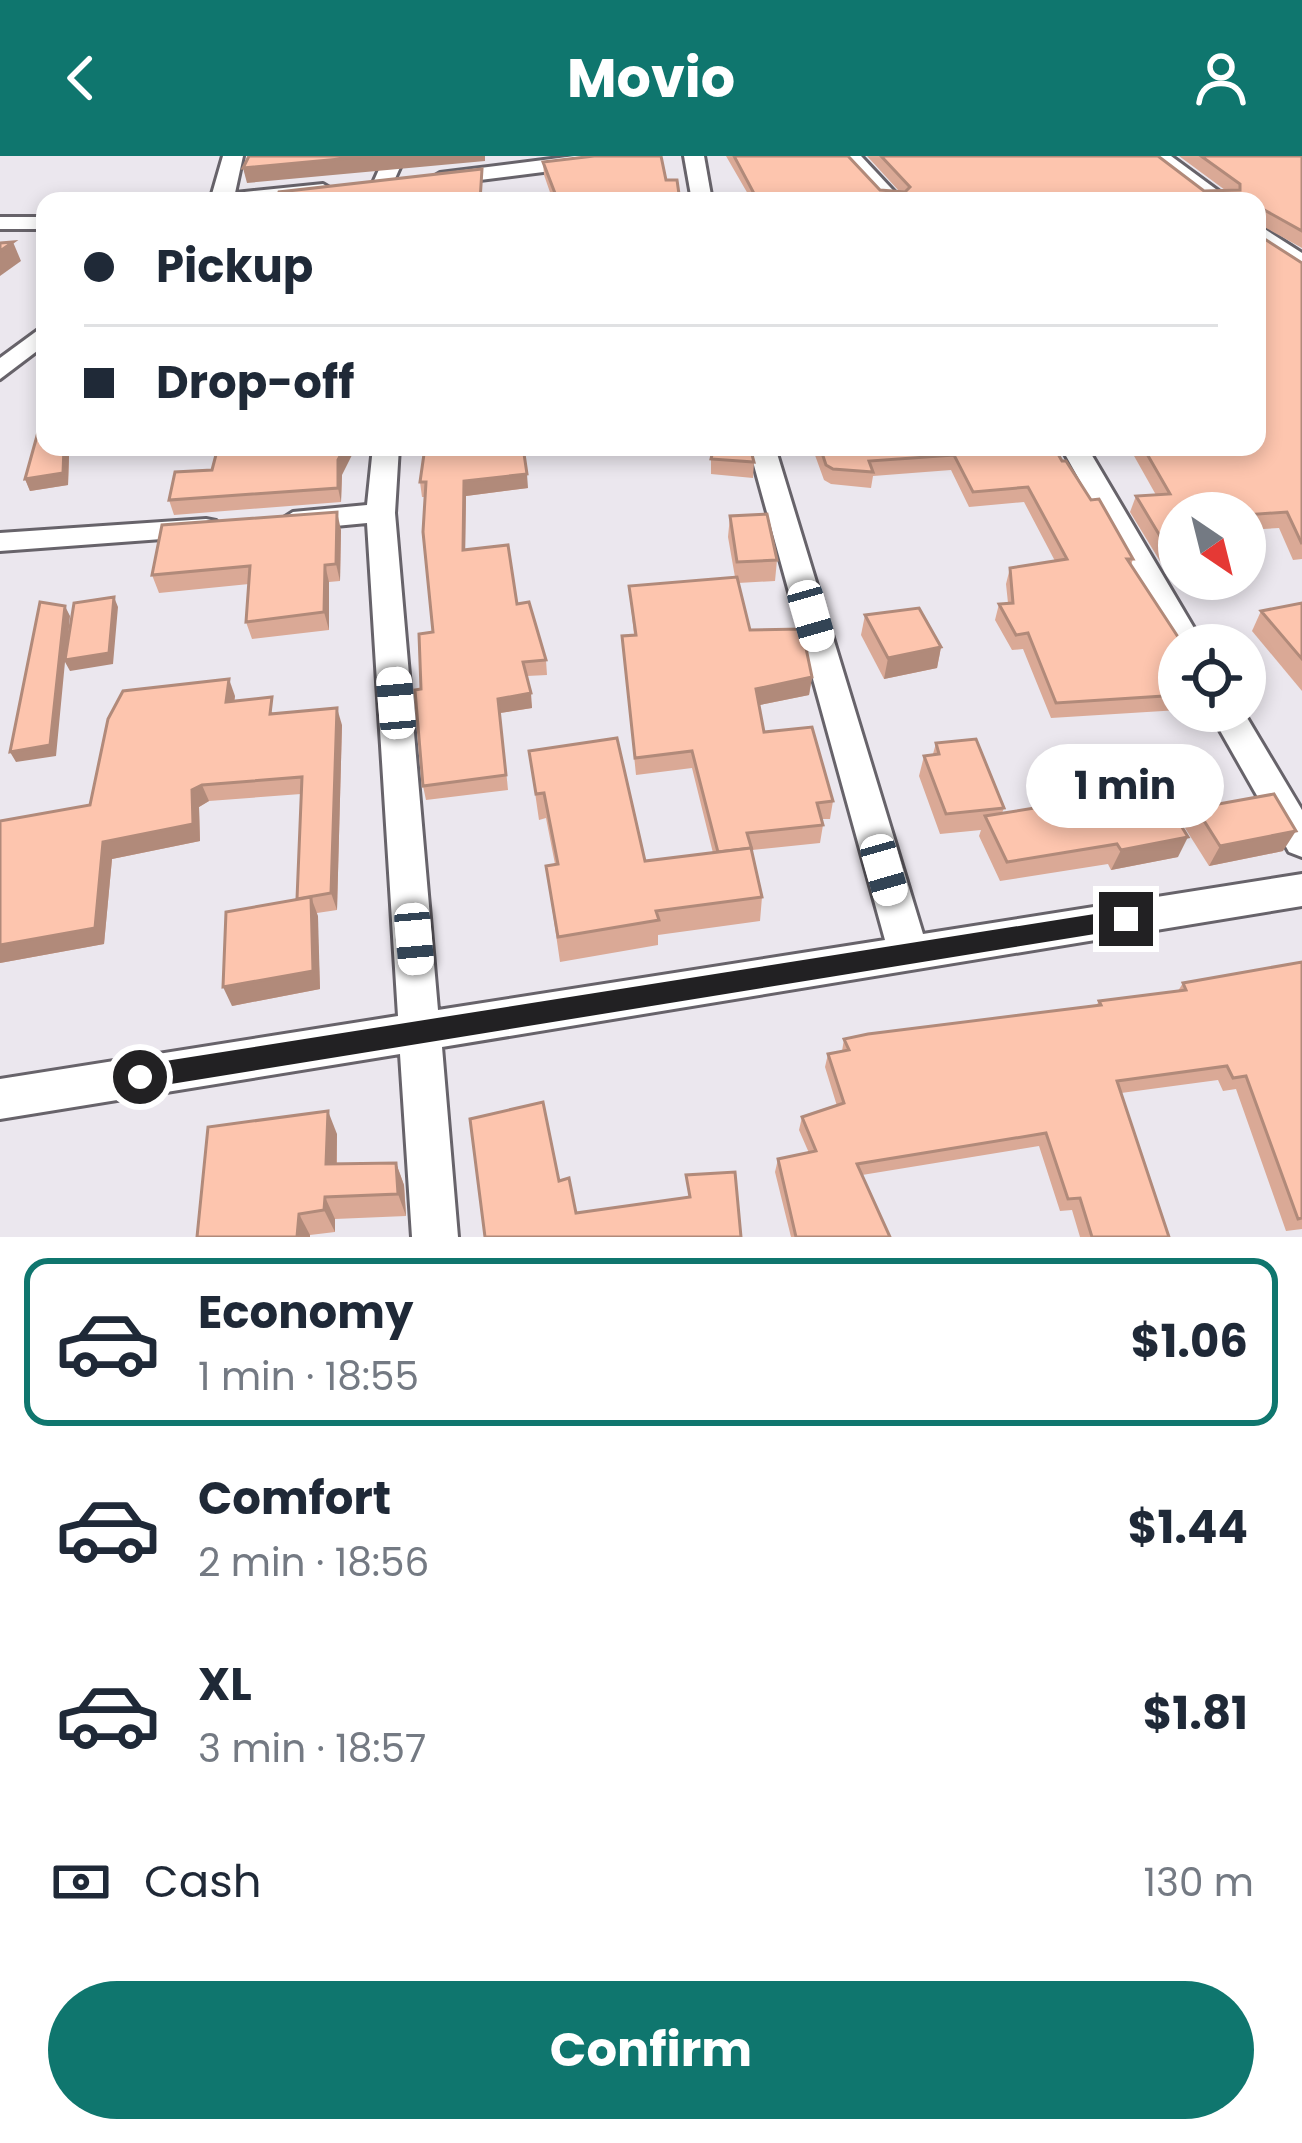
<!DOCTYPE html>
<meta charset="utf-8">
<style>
:root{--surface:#fff;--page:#f2f2f3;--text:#1f2937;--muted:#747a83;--line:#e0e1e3;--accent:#0f766e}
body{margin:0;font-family:Poppins,sans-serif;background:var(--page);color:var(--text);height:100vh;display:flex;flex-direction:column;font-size:45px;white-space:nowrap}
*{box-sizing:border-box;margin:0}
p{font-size:39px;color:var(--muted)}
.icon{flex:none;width:66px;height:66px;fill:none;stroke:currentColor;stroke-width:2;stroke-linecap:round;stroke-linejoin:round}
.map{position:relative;height:1081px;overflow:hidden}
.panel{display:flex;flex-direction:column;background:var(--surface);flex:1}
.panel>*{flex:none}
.guide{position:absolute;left:36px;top:36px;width:1230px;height:264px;border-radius:24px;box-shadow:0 6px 18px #0003;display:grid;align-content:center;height:264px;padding:0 48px;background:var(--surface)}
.needle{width:78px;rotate:145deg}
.controls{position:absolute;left:1158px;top:336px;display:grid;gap:24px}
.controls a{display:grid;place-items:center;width:108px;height:108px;border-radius:50%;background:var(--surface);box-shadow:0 6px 18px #0003;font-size:60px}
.end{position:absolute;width:54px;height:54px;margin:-27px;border:15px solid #222123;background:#fff;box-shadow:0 0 0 6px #fff}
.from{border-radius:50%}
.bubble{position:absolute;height:84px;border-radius:42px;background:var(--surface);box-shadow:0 6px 18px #0003;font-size:39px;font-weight:700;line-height:84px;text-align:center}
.car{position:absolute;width:36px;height:72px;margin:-36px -18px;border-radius:15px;box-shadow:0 0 9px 3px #0007;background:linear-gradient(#fff 24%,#345 0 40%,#fff 0 76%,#345 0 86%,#fff 0)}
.guide b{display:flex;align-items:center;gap:42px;height:114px;font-size:45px}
.guide b+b{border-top:3px solid var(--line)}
.guide i{width:30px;height:30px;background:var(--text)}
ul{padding:21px 0 0;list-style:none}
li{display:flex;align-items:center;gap:36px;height:168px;margin:0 24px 18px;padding:0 24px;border:6px solid transparent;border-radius:24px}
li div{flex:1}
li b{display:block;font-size:45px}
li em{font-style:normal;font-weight:700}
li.on{border-color:var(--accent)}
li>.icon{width:108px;height:108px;stroke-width:1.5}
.pay{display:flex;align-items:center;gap:30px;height:132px;padding:0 48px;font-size:45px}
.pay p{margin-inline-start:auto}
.primary-button{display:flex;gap:24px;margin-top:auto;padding:24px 48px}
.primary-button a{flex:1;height:138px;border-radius:72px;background:var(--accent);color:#fff;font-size:48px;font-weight:700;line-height:138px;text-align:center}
header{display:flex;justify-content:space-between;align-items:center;height:156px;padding:0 48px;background:var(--accent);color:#fff;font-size:54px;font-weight:700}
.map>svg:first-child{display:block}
</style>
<header><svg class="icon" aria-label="back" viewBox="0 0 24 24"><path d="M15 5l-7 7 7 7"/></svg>Movio<svg class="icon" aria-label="person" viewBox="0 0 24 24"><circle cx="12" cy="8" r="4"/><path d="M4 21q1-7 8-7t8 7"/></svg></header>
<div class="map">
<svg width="1302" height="1081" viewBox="0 0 1302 1081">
<rect width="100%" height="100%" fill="#ebe7ee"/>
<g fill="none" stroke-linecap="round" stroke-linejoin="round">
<defs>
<g id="minor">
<path d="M223,0H243L235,37L323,28L333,34C310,52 241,45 210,45Z"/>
<polygon points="385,0 405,0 393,27 383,33 373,27"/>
<polygon points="575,0 632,0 622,6 440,29 430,23 440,17"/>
<polygon points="684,0 704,0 712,45 692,45"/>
<polygon points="840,0 861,0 903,45 881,45"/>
<rect x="0" y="61" width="45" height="12"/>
<polygon points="45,169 45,189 0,223 0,202"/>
<polygon points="373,291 399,291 395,357 438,854 885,784 749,291 775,291 923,778 1302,718 1302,750 442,891 458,1081 412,1081 400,898 0,963 0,923 398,860 367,367 293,374 279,365 293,356 367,349"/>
<polygon points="1061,291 1087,291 1204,489 1179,489 1177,497"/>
<polygon points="206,363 216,365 220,372 216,379 0,395 0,377"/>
<polygon points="1209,555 1243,555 1302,654 1302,701 1289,696"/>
</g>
<g id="tertiary">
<polygon points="1141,0 1171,0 1232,45 1202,45"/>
<polygon points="1257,68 1302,97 1302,120 1257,90"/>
</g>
</defs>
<use href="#minor" stroke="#67636a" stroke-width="6"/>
<use href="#tertiary" stroke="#67636a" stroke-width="6"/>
<use href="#minor" fill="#fff" fill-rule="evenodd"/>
<use href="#tertiary" fill="#fff" fill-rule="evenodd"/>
</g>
<g fill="#daa996">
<polygon points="726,0 848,0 880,34 899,35 867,0 1158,0 1204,35 1225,34 1179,0 1302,0 1302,92 1259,68 1260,80 1302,107 1302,403 1293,404 1279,372 1245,374 1245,357 1179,357 1179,414 1166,415 1130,356 1136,340 1156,339 1129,291 1257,291 1257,45 752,45"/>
<polygon points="543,6 666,24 680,45 553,45 544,19"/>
<polygon points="45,291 77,291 75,299 69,300 68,329 30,335 25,323"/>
<polygon points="812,291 1054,291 1062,305 1133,403 1131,409 1179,489 1179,554 1051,562 1023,493 1012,494 995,464 999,448 1008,447 1006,428 1010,412 1055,405 1024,346 969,351 951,314 873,320 871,332 831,328 824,324"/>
<polygon points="711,303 754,306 753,322 711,318"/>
<polygon points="342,319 341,346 174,359 169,344"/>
<polygon points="420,326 528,332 466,340 465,393 517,448 546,504 547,519 527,520 532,552 500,557 508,634 426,644 423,630 421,533 433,476 425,341 422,341"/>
<polygon points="730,360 777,404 775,425 738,427 750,474 812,521 809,539 759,549 764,576 833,645 830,663 821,663 823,669 820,687 752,694 762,741 760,765 658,779 658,789 560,806 546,710 555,708 546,662 539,664 529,595 645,705 713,697 692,612 636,619 622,480 634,479 629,430 735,421 728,381"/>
<polygon points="341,374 340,425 329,426 329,474 252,483 246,466 249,428 159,437 152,419"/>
<polygon points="1302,447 1302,535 1252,475 1261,455"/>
<polygon points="865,459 941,491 937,512 884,523 861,479"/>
<polygon points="235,540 234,545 277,558 342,569 337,754 317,757 320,833 232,850 297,743 301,638 209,645 199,651 200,685 112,703 104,788 0,807 0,665 90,649"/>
<polygon points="936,587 1004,652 1002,657 1178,701 1111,714 1108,708 1000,725 979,680 981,674 940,678 919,620 924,600 933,598"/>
<polygon points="1196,652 1283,695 1209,710 1185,672"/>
<polygon points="1302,806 1302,1073 1286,1075 1236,933 1223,935 1218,924 1121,937 1169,1081 1080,1081 1072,1054 1060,1055 1039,990 862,1019 890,1081 791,1081 775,1016 778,1003 809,997 799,974 802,961 837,950 825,911 828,898 842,895 844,883 1096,850 1099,845 1178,835 1183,827"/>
<polygon points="337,978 337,1008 396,1007 404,1029 406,1060 335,1063 335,1076 310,1079 310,1081 197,1081"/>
</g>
<g fill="#b18a7a">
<polygon points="372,0 485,0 485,5 247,27 243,12"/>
<polygon points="13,86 21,105 0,120 0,95"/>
<polygon points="64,291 69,300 68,329 30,335 25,323"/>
<polygon points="345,291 356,291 342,319 341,346 338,332 338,304"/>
<polygon points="527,318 528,332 466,340 465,408 463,394 464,325"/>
<polygon points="337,356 341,374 340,425 336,408"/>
<polygon points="325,409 329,426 329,474 324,456"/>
<polygon points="114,441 118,451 113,508 70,515 65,506 56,600 16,606 10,596 65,450 70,460 66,504"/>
<polygon points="941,491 937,512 884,523 888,502"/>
<polygon points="812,521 809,539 755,550 756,533"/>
<polygon points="229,523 235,540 232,563 226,546"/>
<polygon points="531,537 532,552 500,557 508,634 498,543"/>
<polygon points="337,552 342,569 337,754 331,737"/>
<polygon points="202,629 209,645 199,651 200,685 112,703 104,788 0,807 0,789 103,686"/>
<polygon points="1296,675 1283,695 1209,710 1220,690"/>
<polygon points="1188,681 1178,701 1111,714 1121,694"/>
<polygon points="311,741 318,760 320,833 232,850 223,831"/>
<polygon points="328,955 337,978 336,1030 326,1008"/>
<polygon points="396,1007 404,1029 406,1060 398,1038"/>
<polygon points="325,1041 335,1063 335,1076 324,1054"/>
<polygon points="299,1058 310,1079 310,1081 297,1081"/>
</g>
<g fill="#fdc5ae" stroke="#b18a7a" stroke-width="3">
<polygon points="249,0 372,0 243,12"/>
<polygon points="594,0 661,0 666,24 677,24 680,45 558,45 543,6"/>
<polygon points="734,0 848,0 880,34 905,36 910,31 881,0 1158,0 1204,35 1240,34 1240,28 1201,0 1302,0 1302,75 1259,51 1260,80 1302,107 1302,388 1287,356 1245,359 1245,357 1179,357 1179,399 1172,400 1136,340 1170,338 1143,291 1257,291 1257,45 758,45"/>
<polygon points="482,13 480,45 276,45 279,36"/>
<polygon points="13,86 0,95 0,87"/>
<polygon points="45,251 45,291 64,291 63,317 25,323"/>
<polygon points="218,291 345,291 338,304 338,332 169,344 175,316 212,314"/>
<polygon points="425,291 523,291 527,318 464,325 463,394 508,389 517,448 529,446 546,504 523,506 531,537 498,543 506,619 423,630 415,534 421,533 419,478 433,476 423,376 426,326 420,326"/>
<polygon points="714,291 750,291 754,306 711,303"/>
<polygon points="820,291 1054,291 1062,305 1066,305 1091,344 1099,343 1133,403 1127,403 1180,484 1190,483 1193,489 1179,489 1179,539 1056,547 1028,477 1016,479 999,448 1013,447 1010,412 1067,403 1028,331 973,336 954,299 869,305 873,316 833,313 826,309"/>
<polygon points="337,356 336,408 325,409 324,456 246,466 250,410 152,419 162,369"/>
<polygon points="767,358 777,404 737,406 730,360"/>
<polygon points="737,421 750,474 802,473 812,521 756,533 764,576 812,571 833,645 817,647 823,669 747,677 752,694 751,692 718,696 692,595 635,602 622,480 636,479 629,430"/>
<polygon points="114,441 109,497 65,504 74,447"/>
<polygon points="40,446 65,450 50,589 10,596"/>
<polygon points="1302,447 1302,503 1261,455"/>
<polygon points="919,452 941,491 888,502 865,459"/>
<polygon points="229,523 226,546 272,541 270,558 337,552 331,737 297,743 302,621 202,629 192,634 193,668 103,686 95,772 0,789 0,665 90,649 108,563 123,535"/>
<polygon points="617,582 645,705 751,692 762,741 656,755 659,764 558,781 546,710 558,708 544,637 536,638 529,595"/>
<polygon points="976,583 1004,652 946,658 924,600 939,598 936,587"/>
<polygon points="1158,632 1188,681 1121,694 1117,688 1007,706 985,660"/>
<polygon points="1274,638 1296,675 1220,690 1196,652"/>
<polygon points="311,741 313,815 223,831 226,756"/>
<polygon points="1302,806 1302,1062 1298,1063 1246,920 1233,922 1227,910 1117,925 1169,1081 1092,1081 1080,1042 1068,1043 1046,977 857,1008 890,1081 796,1081 778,1003 816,995 802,961 844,947 828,898 849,894 844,883 868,878 1101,849 1099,845 1186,834 1183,827"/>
<polygon points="543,946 559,1025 569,1022 576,1057 690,1041 686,1019 735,1016 741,1081 485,1081 470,963"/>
<polygon points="328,955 326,1008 396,1007 398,1038 325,1041 324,1054 299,1058 297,1081 197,1081 208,971"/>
</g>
<polygon fill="#222123" points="1126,753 1138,763 1126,773 140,933 128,921 140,909"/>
</svg>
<div class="controls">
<a><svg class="needle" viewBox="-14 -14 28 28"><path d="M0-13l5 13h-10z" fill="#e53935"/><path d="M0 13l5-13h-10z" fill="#747a83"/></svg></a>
<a><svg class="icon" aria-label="locate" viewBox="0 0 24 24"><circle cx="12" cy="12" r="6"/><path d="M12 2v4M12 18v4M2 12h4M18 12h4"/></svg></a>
</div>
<i class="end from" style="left:140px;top:921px"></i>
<i class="end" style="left:1126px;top:763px"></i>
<div class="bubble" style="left:1026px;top:588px;width:198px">1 min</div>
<i class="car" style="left:811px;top:460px;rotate:164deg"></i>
<i class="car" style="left:396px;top:547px;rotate:355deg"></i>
<i class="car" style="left:884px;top:714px;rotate:164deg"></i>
<i class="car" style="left:414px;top:783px;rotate:175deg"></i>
<div class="guide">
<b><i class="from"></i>Pickup</b>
<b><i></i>Drop-off</b>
</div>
</div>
<section class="panel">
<ul>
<li class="on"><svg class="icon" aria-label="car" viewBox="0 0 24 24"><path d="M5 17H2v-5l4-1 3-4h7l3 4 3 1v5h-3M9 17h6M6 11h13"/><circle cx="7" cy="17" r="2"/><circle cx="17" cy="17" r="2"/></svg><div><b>Economy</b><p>1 min · 18:55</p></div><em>$1.06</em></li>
<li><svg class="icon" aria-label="car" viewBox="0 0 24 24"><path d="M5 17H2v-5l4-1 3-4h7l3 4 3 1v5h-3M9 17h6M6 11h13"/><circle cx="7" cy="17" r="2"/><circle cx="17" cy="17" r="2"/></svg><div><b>Comfort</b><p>2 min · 18:56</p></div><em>$1.44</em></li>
<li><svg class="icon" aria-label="car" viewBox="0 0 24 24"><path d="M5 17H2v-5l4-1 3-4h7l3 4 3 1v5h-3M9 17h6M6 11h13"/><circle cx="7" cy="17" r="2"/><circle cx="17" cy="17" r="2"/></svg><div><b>XL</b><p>3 min · 18:57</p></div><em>$1.81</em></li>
</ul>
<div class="pay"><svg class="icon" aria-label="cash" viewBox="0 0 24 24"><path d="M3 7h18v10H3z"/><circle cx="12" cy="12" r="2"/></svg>Cash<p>130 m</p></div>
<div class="primary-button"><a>Confirm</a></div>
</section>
